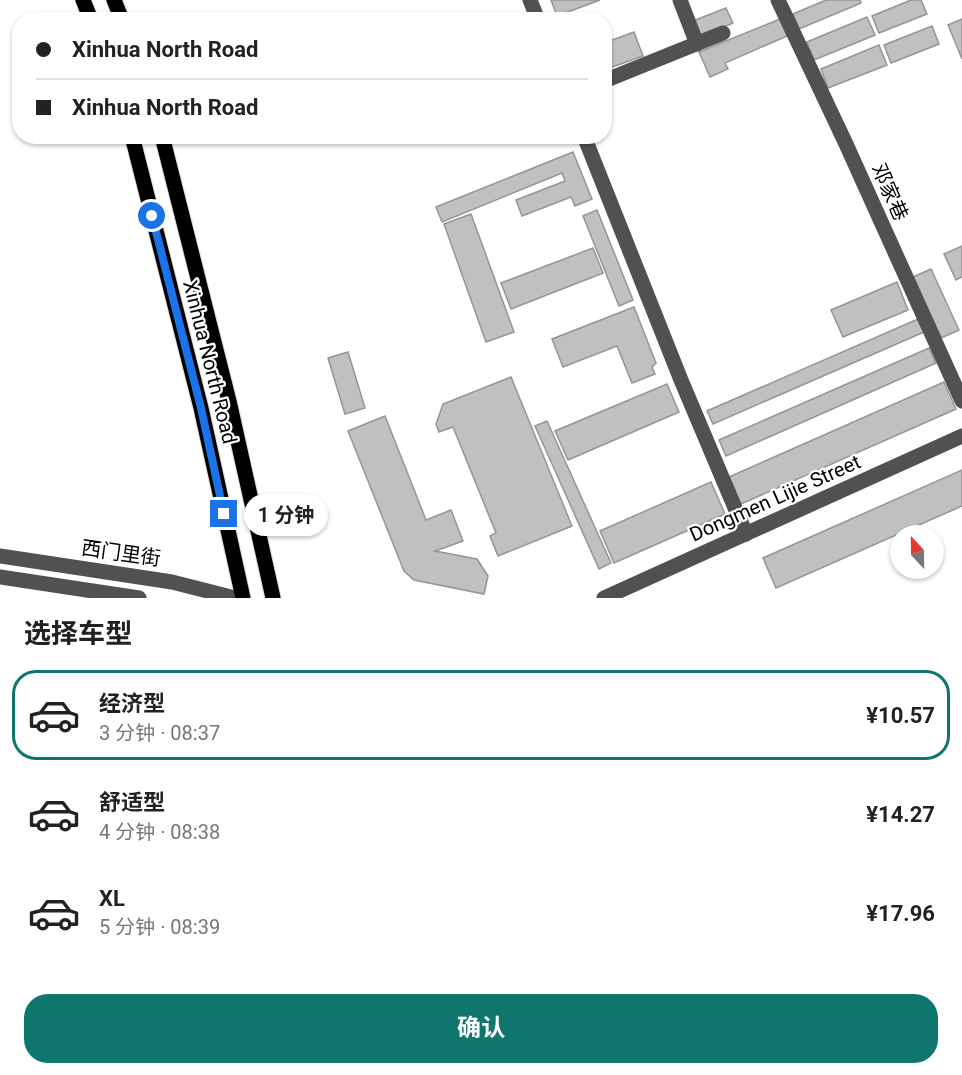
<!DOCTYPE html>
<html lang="zh">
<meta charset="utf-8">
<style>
:root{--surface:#fff;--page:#f2f2f2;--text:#222;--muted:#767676;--line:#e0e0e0;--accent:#0f766e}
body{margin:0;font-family:Roboto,"Noto Sans SC",sans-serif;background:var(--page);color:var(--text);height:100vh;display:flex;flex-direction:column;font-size:22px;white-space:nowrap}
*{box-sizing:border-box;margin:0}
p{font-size:20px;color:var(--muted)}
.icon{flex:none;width:33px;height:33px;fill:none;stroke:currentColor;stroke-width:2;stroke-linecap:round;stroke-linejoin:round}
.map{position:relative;height:598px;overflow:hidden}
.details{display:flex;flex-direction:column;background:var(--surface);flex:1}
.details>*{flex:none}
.guide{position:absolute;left:12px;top:12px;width:600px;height:132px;border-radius:24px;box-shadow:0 2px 4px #0004;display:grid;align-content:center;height:132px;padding:0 24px;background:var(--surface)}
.needle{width:39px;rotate:338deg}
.tools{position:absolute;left:890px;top:525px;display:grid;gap:12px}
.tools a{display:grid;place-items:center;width:54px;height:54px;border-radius:50%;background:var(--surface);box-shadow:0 2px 4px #0004;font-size:30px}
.end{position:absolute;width:27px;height:27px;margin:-14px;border:8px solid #1a73e8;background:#fff;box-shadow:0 0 0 3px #fff}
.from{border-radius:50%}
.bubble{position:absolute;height:42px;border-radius:21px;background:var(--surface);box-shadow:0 2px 4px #0004;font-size:20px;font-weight:700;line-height:42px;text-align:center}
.guide b{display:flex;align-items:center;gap:21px;height:57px;font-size:22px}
.guide b+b{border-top:2px solid var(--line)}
.guide i{width:15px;height:15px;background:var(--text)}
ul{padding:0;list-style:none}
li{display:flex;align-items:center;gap:18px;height:90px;margin:0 12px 9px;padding:0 12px;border:3px solid transparent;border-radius:24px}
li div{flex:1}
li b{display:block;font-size:22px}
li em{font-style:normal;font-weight:700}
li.selected{border-color:var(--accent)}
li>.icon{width:54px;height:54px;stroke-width:1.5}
h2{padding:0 24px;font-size:27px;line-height:72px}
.primary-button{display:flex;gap:12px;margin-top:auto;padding:12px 24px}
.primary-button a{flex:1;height:69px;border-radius:24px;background:var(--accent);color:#fff;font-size:24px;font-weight:700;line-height:69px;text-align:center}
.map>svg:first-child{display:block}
</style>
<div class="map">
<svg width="962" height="598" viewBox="0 0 962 598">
<rect width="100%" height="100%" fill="#fff"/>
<g fill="#c0c0c0" stroke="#959595" stroke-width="1.5">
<polygon points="551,0 600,0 557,16"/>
<polygon points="826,0 860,0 861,3 799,29 793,14"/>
<polygon points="911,0 921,0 927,14 879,33 872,16"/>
<polygon points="726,8 733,23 700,37 693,21"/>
<polygon points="867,17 875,35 814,60 807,42"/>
<polygon points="780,19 787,36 725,63 728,69 710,77 699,52"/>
<polygon points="962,19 962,59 948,25"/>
<polygon points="932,26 939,44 891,63 884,45"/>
<polygon points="634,32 643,56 604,70 604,43"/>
<polygon points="879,45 887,65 828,88 821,69"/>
<polygon points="573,152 592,199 575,206 571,197 522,216 516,200 565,181 562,173 442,222 436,207"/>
<polygon points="597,210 633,300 619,306 583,216"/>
<polygon points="471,214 514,332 486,342 444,224"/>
<polygon points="962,246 962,277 956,280 944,254"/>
<polygon points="593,248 603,273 511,309 501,283"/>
<polygon points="931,269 959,330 941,338 913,277"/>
<polygon points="897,282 908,310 843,337 831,310"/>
<polygon points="634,307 656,363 652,367 655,374 632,383 617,346 563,367 552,339"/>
<polygon points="918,319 924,332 713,424 707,411"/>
<polygon points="929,348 936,363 726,456 719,440"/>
<polygon points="348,352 365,408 345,414 328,358"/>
<polygon points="511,377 572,526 498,556 490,536 496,533 453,427 439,432 436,424 443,404"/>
<polygon points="944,382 956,409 741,504 729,477"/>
<polygon points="667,384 679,412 568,460 555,431"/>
<polygon points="385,416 426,520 451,510 463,541 435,551 477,559 488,576 484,594 414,580 404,571 348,431"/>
<polygon points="547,421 611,563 599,569 535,426"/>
<polygon points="962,470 962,506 776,588 763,558"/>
<polygon points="711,482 725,514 614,563 600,531"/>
</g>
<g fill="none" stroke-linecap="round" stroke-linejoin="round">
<defs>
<g id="major">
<polyline points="83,0 91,20"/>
<polyline points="114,0 122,20"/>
<polyline points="132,136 201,408 243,598"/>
<polyline points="162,136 229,401 273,598"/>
</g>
</defs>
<use href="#major" stroke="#dbdbdb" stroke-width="17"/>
<g stroke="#515151" stroke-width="15">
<polyline points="530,0 538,20"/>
<polyline points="680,0 697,44"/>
<polyline points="778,0 846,144 962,401"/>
<polyline points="604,81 723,33"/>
<polyline points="584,136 681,380 746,534"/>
<polyline points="0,556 172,582 235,598"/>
<polyline points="0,577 139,598"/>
<polyline points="604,598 962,436"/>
</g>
<use href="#major" stroke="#000" stroke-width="15"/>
</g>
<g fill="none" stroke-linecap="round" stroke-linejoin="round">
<polyline stroke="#1a73e8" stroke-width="8" points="152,216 201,408 224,514"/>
</g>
<g text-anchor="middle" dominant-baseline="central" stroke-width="4.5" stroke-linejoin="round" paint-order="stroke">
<g font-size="20" fill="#000" stroke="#fff">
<text transform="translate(890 192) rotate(66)">邓家巷</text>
<text transform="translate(210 362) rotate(76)">Xinhua North Road</text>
<text transform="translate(775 498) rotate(-24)">Dongmen Lijie Street</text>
<text transform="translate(121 553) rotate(8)">西门里街</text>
</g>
</g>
</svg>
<div class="tools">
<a><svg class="needle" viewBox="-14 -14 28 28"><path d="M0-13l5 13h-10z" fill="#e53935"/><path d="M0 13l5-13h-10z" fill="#767676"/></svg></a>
</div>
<i class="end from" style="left:152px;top:216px"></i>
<i class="end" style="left:224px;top:514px"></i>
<div class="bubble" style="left:244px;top:494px;width:84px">1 分钟</div>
<div class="guide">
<b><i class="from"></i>Xinhua North Road</b>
<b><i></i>Xinhua North Road</b>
</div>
</div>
<section class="details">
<h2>选择车型</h2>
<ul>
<li class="selected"><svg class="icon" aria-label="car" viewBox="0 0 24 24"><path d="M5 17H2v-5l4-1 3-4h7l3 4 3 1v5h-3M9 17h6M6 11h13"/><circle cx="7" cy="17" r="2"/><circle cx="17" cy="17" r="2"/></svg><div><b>经济型</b><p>3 分钟 · 08:37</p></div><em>¥10.57</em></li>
<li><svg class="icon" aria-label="car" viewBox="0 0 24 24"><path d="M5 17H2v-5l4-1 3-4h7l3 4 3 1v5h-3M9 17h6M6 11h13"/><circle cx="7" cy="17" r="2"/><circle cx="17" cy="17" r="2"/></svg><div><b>舒适型</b><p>4 分钟 · 08:38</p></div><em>¥14.27</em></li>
<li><svg class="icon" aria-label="car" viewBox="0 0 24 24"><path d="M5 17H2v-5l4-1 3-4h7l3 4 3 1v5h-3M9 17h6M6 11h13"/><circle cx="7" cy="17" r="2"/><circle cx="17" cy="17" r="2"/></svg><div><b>XL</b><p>5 分钟 · 08:39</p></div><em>¥17.96</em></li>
</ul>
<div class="primary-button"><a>确认</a></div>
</section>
